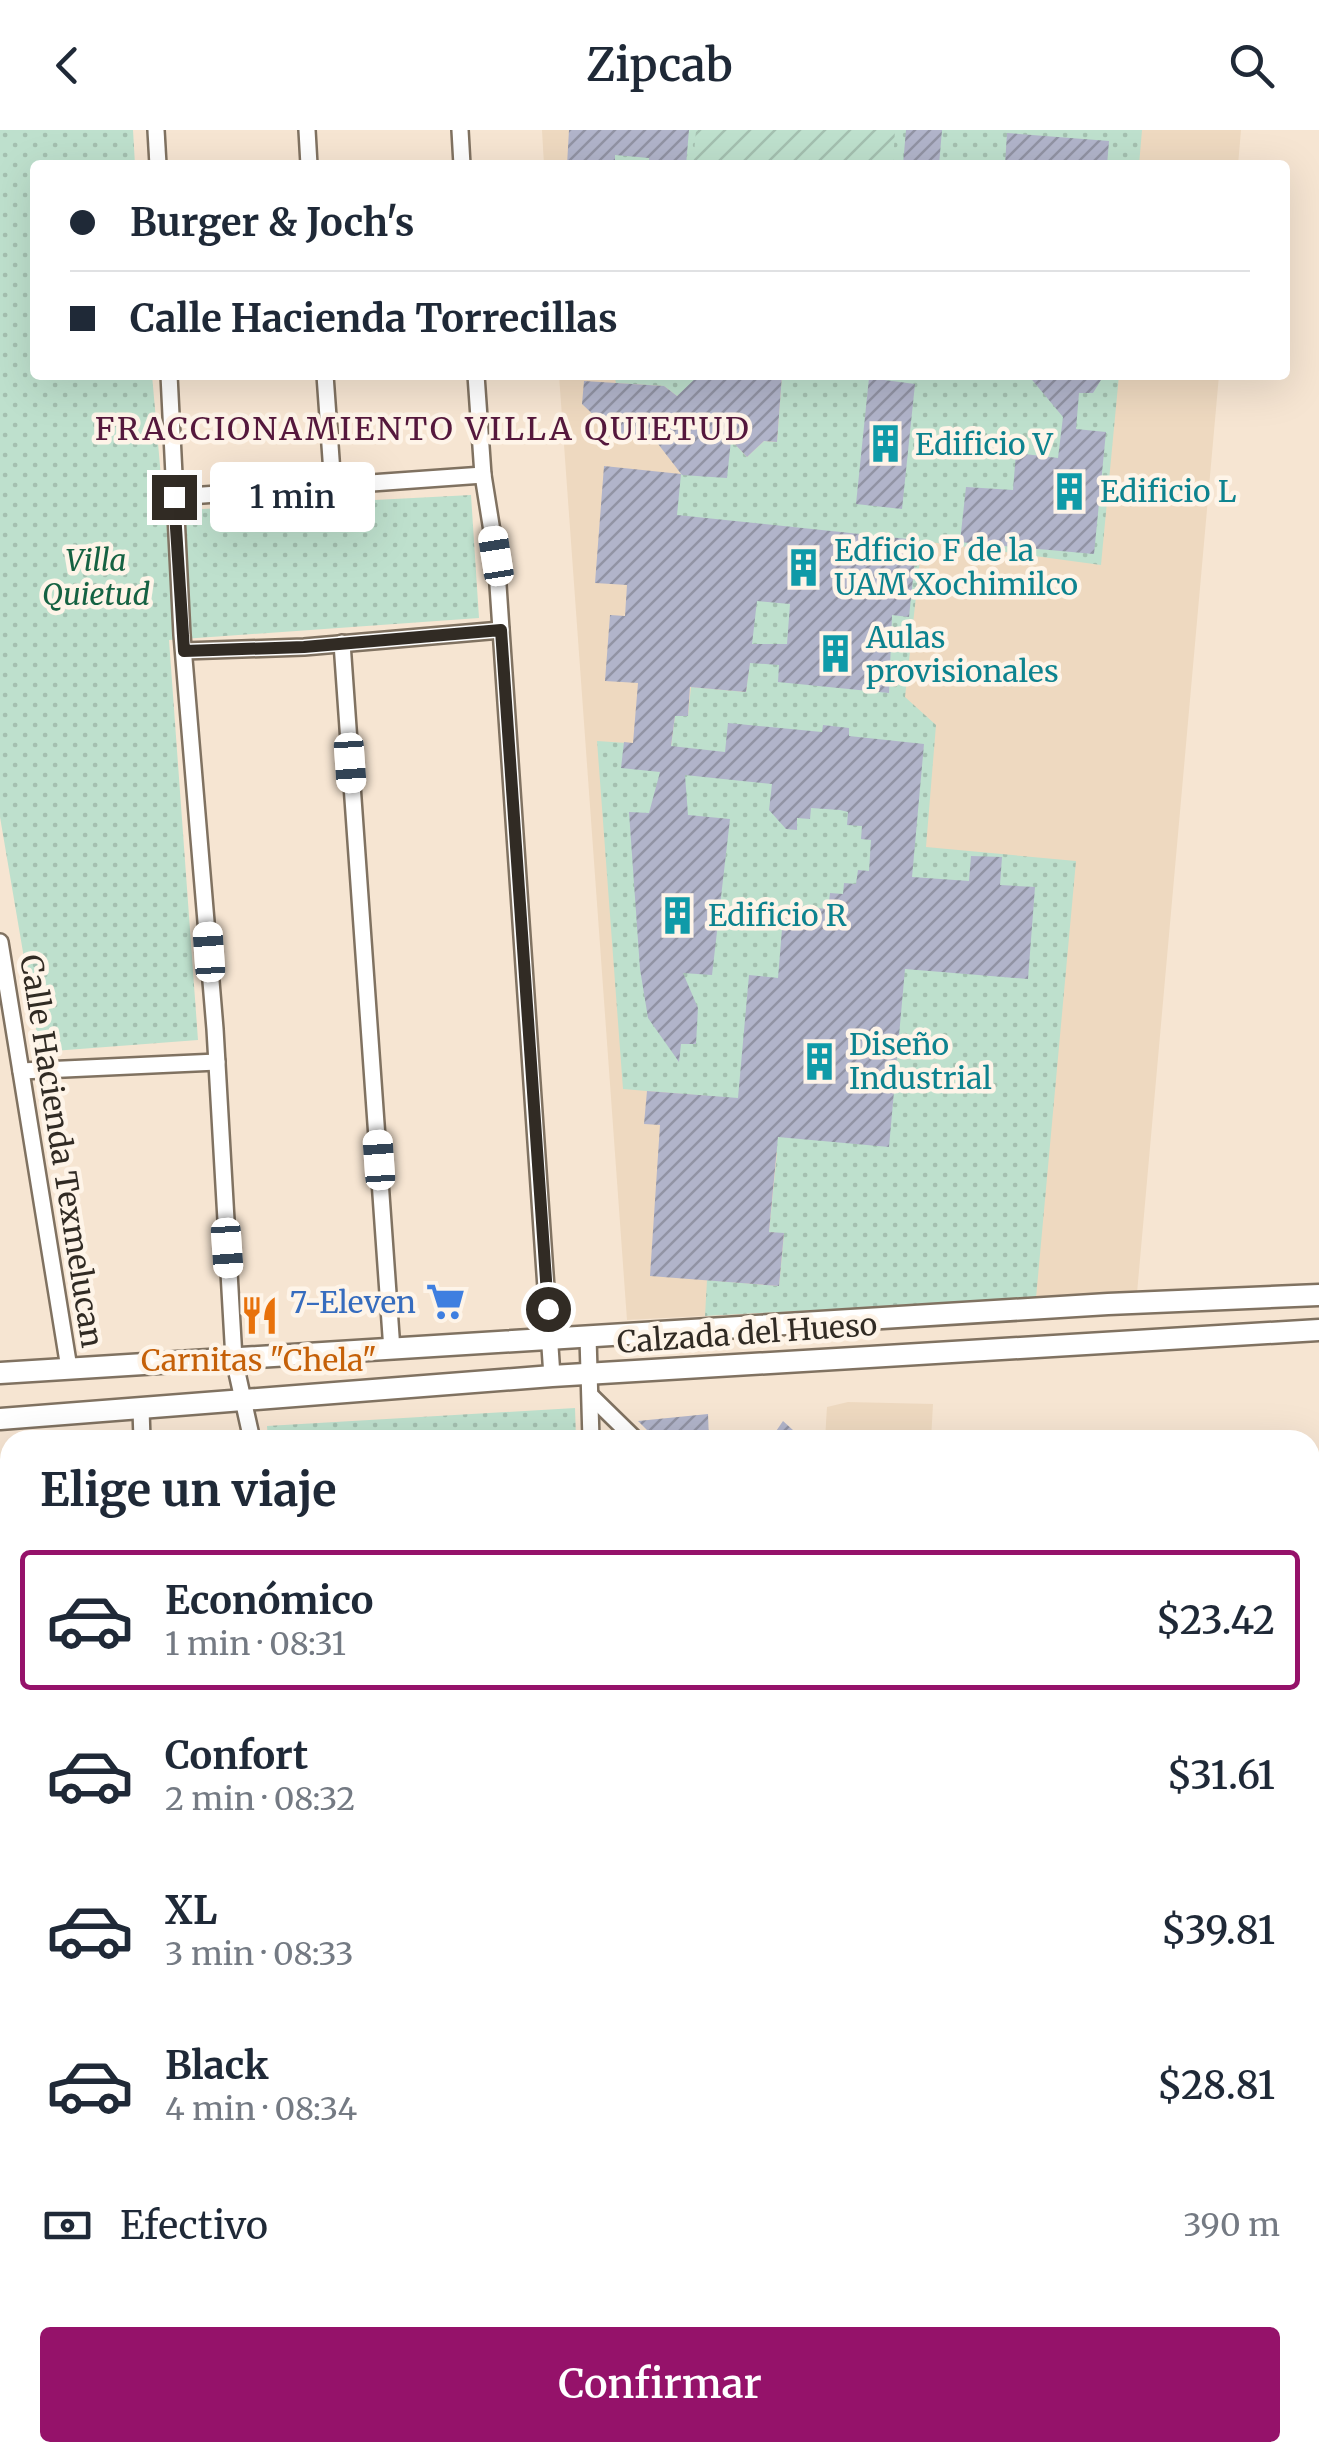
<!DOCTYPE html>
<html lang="es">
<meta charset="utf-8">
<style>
:root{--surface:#fff;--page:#f6f6f7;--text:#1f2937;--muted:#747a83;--line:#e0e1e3;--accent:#95126a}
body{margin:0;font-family:Merriweather,serif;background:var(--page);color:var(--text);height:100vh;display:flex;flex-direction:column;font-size:38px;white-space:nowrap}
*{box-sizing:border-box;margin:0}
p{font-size:32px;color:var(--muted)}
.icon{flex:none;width:55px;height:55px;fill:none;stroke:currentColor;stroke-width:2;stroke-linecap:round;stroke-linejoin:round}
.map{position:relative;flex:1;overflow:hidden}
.panel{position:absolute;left:0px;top:1300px;width:1320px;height:1032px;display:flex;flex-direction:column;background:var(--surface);border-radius:30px 30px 0 0;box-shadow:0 10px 40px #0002}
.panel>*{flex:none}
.guide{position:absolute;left:30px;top:30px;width:1260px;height:220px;border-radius:10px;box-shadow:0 10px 40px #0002;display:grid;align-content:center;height:220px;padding:0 40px;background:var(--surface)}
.end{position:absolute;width:45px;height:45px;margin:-22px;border:12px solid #312b24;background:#fff;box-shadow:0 0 0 5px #fff}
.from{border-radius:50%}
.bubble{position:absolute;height:70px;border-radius:10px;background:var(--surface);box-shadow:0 10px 40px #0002;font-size:32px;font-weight:600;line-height:70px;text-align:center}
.car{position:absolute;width:30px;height:60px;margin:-30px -15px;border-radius:12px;box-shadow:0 0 8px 2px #0007;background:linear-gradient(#fff 24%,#345 0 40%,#fff 0 76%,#345 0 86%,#fff 0)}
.guide b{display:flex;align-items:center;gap:35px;height:95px;font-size:38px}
.guide b+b{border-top:2px solid var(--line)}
.guide i{width:25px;height:25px;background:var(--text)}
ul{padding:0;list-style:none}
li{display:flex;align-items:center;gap:30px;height:140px;margin:0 20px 15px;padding:0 20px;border:5px solid transparent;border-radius:10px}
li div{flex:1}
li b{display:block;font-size:38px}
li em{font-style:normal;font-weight:600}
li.current{border-color:var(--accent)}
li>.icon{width:90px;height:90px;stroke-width:1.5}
h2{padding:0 40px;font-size:45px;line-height:120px}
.pay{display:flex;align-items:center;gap:25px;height:110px;padding:0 40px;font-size:38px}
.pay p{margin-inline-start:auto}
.cta{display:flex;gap:20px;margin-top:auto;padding:20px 40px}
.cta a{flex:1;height:115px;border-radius:10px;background:var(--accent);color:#fff;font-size:40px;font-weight:600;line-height:115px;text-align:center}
header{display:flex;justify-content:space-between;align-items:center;height:130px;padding:0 40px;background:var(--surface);font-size:45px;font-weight:600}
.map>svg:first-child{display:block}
</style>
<header><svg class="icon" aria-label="back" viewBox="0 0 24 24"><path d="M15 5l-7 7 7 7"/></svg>Zipcab<svg class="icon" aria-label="search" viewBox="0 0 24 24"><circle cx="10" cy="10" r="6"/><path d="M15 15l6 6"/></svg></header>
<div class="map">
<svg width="1319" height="2332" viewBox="0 0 1319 2332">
<defs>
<pattern id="park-dots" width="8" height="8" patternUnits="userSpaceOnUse" patternTransform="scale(2.5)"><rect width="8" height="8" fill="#bee0cd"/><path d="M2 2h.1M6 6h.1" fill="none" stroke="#a4c0b0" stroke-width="1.8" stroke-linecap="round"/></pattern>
<pattern id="garden-furrows" width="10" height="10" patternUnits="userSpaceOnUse" patternTransform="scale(2.5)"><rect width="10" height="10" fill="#bee0cd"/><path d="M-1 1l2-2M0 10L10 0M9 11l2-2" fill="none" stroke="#a4c0b0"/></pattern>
<pattern id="building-hatch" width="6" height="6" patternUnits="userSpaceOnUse" patternTransform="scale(2.5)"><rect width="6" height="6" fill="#b1b4ca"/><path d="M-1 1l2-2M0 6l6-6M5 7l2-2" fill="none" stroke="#9193a4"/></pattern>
</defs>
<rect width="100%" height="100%" fill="#f6e5d2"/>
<g fill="#eed9c0">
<polygon points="542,0 1241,0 1238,35 544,35"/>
<polygon points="559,245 1219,245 1137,1163 627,1190"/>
<polygon points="848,1272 933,1274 931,1310 825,1310 827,1277"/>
</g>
<g fill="url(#park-dots)">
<polygon points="0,0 133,0 135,35 35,35 35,245 152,245 164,381 471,365 479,488 169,510 198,910 40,922 0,687"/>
<polygon points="630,0 1142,0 1139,35 615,35 615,25"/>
<polygon points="614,245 706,245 677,266 664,256 616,253"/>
<polygon points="782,245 1119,245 1101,435 922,411 905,567 936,595 926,717 1076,731 1036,1168 705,1186 707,1150 779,1156 784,1104 769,1102 777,1023 718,967 623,959 597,611 671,616 675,586 688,586 691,557 746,562 752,514 651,479 681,344 677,338 731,310 747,327 764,311 777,312"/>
<polygon points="575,1278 576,1310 268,1310 267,1296"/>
<polygon points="0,1932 10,1932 10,2253 0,2254"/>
</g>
<polygon fill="url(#garden-furrows)" points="696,0 895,0 893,35 693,35"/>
<g fill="url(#building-hatch)" fill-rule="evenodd">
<polygon points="569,0 689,0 686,35 649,35 649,28 615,25 615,35 567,35"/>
<polygon points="906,0 942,0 939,35 903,35"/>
<polygon points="1007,3 1109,11 1107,35 1005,35"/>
<polygon points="699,245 782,245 777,312 764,311 747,327 731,310 727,348 682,345 655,310 602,306 602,293 582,274 584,251 664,256 677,266"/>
<polygon points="1028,245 1104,245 1093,263 1079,263 1076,299 1106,302 1094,424 960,412 966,357 1013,360 1016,323 1058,328 1063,287"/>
<polygon points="869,248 915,254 902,379 856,374"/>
<path d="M604,336L681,344L677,385L917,410L909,487L892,485L889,563L778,552L779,535L750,533L746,562L690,557L688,586H675L671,616L725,622L728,593L822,602L823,595L849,598V606L924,614L912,747L969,751L971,726L1002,727L1000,755L1035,757L1028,849L905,839L889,1017L778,1007L769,1102L784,1103L779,1156L650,1146L660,995L644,994L647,961L738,968L749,845L778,848L784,775L828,779L830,763L843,764L844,753L856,754L858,740L869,741L871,710L861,709L862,696L847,695L848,682L840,680L811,678L810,689L797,688V700L786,699L769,680L772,654L685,645L688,685L730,689L712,845L683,843L698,878L696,914H681L679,932L648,888L640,839L629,682L649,683L660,642L621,638L624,612L633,613L638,553L605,551L610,485L625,486L627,455L595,453ZM757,471L790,474L787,514H752Z"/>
<polygon points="708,1284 709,1310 657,1310 638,1291"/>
<polygon points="783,1291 804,1310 770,1310"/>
</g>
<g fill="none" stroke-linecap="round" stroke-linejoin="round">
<defs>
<g id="street">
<polyline points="156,0 158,35"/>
<polyline points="307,0 309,35"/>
<polyline points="460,0 462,35"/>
<polyline points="169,245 182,505 215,899 234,1229 252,1310"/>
<polyline points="325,245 333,357"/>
<polyline points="476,245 483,345 496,426 552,1246"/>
<polyline points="175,367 483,345"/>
<polyline points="342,513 392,1220"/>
<polyline points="184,521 304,517 501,500"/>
<polyline points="0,812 69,1238"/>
<polyline points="21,941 217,932"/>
<polyline points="588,1207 591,1310"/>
<polyline points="591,1266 636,1310"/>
<polyline points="141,1279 142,1310"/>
<polyline points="86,2322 87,2332"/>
<polyline points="300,2322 300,2332"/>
<polyline points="599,2332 599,2322"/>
<polyline points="883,2332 883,2322"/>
<polyline points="1307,2332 1319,2325"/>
</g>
<g id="secondary">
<polyline points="0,1243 1108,1174 1319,1165"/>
<polyline points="0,1289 552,1246 1319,1200"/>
<polyline points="1310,2292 1319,2286"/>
<polyline points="1242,2332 1259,2322"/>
</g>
</defs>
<use href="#street" stroke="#807261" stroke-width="20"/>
<use href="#secondary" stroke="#807261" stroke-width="25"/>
<use href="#street" stroke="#fff" stroke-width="15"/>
<use href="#secondary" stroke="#fff" stroke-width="20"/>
</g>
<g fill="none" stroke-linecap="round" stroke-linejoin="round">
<polyline stroke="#312b24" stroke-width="12" points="174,367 184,521 304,517 501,500 548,1179"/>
</g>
<defs>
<symbol id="building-bare" viewBox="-9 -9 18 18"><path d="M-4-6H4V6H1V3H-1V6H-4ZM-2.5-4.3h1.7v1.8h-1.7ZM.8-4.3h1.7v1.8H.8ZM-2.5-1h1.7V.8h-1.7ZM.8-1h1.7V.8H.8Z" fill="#0f9aa8" stroke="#fef4e8" stroke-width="2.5" paint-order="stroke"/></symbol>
<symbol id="supermarket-bare" viewBox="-9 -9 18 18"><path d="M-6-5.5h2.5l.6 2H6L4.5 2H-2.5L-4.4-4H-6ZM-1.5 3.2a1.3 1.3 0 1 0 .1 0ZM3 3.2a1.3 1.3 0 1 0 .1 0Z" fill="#3f7fe0" stroke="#fef4e8" stroke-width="2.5" paint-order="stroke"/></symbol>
<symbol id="restaurant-bare" viewBox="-9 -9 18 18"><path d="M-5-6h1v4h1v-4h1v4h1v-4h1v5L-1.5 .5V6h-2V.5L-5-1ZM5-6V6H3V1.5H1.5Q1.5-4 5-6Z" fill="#e8710a" stroke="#fef4e8" stroke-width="2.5" paint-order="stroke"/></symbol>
</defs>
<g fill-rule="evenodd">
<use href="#building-bare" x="858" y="286" width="55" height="55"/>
<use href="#building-bare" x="1042" y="334" width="55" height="55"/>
<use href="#building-bare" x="776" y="410" width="55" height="55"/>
<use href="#building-bare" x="808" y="496" width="55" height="55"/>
<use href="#building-bare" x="650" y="758" width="55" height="55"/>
<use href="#building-bare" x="792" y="904" width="55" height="55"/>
<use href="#supermarket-bare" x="418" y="1144" width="55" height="55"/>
<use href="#restaurant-bare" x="232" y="1158" width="55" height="55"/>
</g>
<g text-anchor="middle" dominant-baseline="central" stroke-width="9" stroke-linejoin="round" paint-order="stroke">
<g font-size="30" fill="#0d838f" stroke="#fef4e8" text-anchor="start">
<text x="915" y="314">Edificio V</text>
<text x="1100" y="361">Edificio L</text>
<text x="834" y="420">Edficio F de la<tspan x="834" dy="34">UAM Xochimilco</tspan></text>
<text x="866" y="507">Aulas<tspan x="866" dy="34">provisionales</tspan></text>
<text x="708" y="785">Edificio R</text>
<text x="849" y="914">Diseño<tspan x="849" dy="34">Industrial</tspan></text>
</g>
<g font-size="30" font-style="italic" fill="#156242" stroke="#fef4e8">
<text x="96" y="430">Villa<tspan x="96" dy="34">Quietud</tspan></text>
</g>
<g font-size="30" fill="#312b24" stroke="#fef4e8">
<text transform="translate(62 1021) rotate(81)">Calle Hacienda Texmelucan</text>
<text transform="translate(747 1203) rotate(-4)">Calzada del Hueso</text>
</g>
<g font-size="30" fill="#366cbe" stroke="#fef4e8" text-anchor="end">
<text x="416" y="1172">7-Eleven</text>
</g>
<g font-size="30" fill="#c56008" stroke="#fef4e8">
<text x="259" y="1230">Carnitas "Chela"</text>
</g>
<g font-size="32" letter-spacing="2.5" fill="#55183d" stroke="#fef4e8">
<text x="423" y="299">FRACCIONAMIENTO VILLA QUIETUD</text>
</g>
</g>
</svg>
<i class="end from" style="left:548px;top:1179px"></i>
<i class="end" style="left:174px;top:367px"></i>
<div class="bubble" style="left:210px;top:332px;width:165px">1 min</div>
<i class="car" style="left:496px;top:426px;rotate:351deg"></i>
<i class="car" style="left:350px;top:633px;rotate:176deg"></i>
<i class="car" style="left:209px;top:822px;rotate:356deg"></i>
<i class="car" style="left:379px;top:1030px;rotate:356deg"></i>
<i class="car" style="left:227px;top:1118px;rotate:176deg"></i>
<div class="guide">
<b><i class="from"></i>Burger &amp; Joch's</b>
<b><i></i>Calle Hacienda Torrecillas</b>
</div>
<section class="panel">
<h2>Elige un viaje</h2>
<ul>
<li class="current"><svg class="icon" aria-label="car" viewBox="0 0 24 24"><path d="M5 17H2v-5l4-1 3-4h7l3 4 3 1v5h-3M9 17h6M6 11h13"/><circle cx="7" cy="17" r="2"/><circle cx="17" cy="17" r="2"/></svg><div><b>Económico</b><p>1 min · 08:31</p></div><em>$23.42</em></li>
<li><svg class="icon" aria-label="car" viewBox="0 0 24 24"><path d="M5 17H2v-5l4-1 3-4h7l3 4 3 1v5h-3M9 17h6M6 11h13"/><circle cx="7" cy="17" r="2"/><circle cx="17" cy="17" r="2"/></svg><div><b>Confort</b><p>2 min · 08:32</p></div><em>$31.61</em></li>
<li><svg class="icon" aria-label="car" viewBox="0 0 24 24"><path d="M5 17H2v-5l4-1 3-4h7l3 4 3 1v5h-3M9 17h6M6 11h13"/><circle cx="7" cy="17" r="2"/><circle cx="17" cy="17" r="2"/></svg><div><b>XL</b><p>3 min · 08:33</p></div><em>$39.81</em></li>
<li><svg class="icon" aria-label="car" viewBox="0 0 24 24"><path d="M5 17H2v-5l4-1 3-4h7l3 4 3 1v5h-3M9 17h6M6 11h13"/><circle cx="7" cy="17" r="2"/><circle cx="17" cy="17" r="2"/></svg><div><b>Black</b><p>4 min · 08:34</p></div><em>$28.81</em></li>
</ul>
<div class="pay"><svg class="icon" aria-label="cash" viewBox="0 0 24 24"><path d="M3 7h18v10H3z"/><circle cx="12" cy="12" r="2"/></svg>Efectivo<p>390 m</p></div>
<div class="cta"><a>Confirmar</a></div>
</section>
</div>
